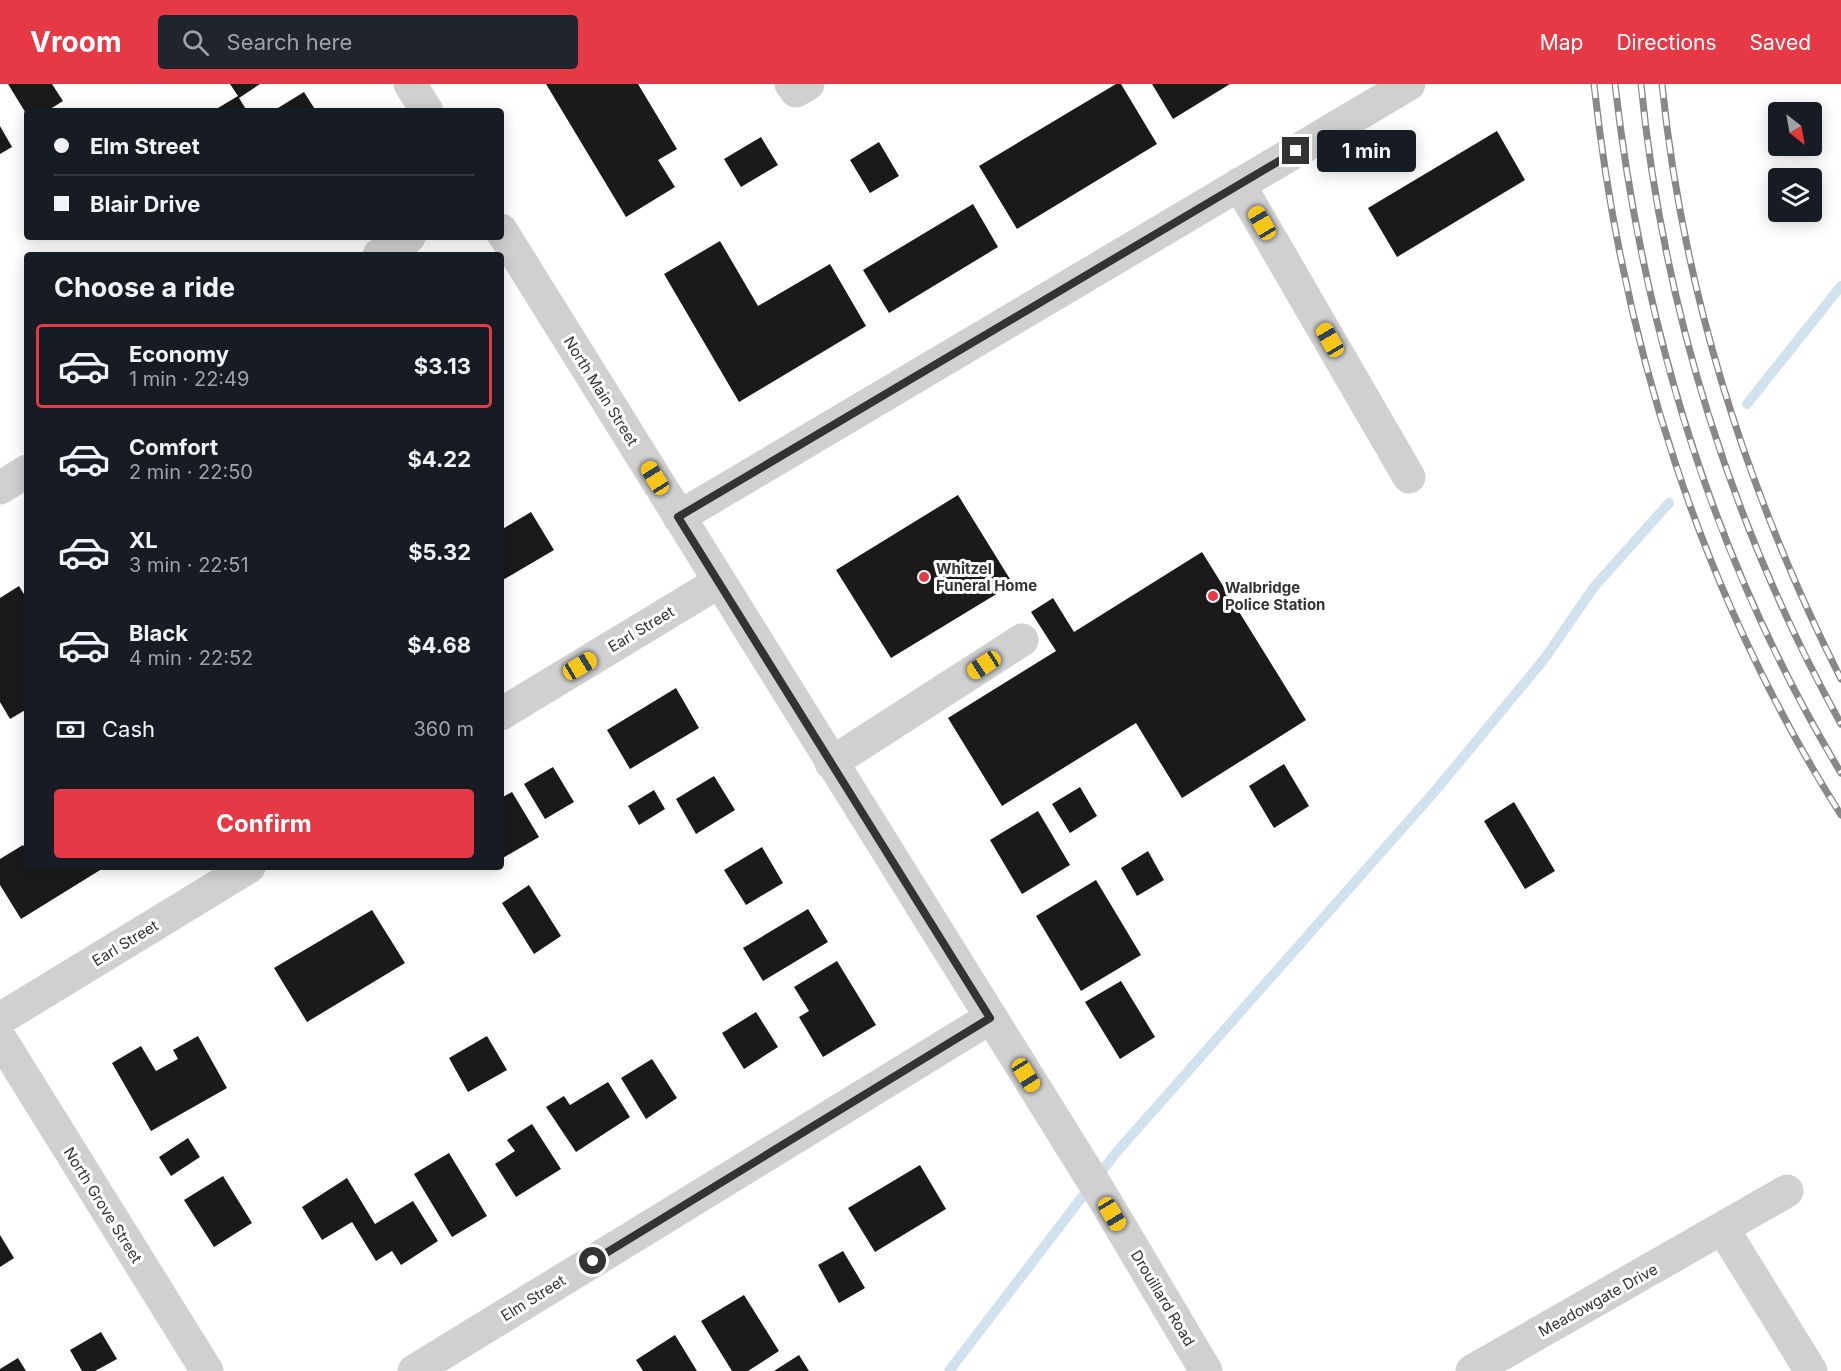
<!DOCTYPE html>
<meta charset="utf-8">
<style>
:root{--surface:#171b24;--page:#20242c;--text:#f1f3f6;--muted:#9ea1a6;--line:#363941;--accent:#e63946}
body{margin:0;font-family:Inter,sans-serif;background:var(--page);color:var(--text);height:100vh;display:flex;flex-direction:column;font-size:22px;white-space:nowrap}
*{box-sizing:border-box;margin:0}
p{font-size:20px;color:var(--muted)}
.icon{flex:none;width:33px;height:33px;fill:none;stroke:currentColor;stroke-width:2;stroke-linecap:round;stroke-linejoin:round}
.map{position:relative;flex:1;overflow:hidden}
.drawer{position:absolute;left:24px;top:168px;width:480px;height:618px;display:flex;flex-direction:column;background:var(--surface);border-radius:6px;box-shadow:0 3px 15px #0003}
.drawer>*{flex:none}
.hud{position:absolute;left:24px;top:24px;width:480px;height:132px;border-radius:6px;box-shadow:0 3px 15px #0003;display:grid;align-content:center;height:132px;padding:0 30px;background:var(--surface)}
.needle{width:39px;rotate:149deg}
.controls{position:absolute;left:1768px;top:18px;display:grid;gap:12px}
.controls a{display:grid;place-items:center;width:54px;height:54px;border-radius:6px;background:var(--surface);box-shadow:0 3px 15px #0003;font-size:30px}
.end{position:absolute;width:27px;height:27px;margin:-14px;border:8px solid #333;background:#fff;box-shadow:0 0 0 3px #fff}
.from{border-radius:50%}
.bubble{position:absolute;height:42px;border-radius:6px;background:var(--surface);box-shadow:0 3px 15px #0003;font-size:20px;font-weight:700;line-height:42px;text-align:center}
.car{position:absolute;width:18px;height:36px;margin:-18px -9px;border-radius:8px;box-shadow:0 0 4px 2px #0007;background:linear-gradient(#f5c518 24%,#345 0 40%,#f5c518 0 76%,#345 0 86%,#f5c518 0)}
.hud b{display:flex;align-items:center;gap:21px;height:57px;font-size:22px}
.hud b+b{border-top:2px solid var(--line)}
.hud i{width:15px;height:15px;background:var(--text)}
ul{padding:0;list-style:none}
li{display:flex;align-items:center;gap:18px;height:84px;margin:0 12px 9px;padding:0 18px;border:3px solid transparent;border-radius:6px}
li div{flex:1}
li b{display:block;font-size:22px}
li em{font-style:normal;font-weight:700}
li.selected{border-color:var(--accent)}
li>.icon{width:54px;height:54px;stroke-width:1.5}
h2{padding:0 30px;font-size:27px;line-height:72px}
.pay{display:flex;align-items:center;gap:15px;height:66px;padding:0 30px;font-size:22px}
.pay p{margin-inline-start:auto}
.button{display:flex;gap:12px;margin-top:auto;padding:12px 30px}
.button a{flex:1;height:69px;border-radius:6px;background:var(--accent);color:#fff;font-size:24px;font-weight:700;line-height:69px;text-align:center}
header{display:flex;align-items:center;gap:36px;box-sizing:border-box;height:84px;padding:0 30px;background:var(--accent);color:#fff}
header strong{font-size:28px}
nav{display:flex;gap:33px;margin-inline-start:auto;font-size:21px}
.search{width:420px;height:54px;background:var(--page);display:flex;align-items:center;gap:15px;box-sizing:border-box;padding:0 21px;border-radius:6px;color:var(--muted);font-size:22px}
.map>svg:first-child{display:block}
</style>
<header>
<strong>Vroom</strong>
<div class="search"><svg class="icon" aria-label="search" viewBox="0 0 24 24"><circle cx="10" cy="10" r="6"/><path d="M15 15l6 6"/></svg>Search here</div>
<nav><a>Map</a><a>Directions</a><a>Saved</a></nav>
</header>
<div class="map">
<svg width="1841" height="1287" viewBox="0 0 1841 1287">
<rect width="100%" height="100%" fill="#fff"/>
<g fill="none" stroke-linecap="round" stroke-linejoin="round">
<g stroke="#cfe2ee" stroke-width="10">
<polyline points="1747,320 1841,202"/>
<polyline points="949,1287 1115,1070 1436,706 1545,574 1594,503 1669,419"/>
</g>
</g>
<g fill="#1a1a1a">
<polygon points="8,0 52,0 63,17 47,27 27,27 27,31"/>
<polygon points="230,0 260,0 239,14 247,27 213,27 238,12"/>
<polygon points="546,0 638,0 677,65 658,76 675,103 626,133"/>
<polygon points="1116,0 1121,0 1157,60 1017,145 979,82"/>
<polygon points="1152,0 1230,0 1173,35"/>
<polygon points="304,8 316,27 273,27"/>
<polygon points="0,42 12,63 0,70"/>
<polygon points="1497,47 1525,96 1397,173 1368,124"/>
<polygon points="761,53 778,81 741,103 724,75"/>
<polygon points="879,58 899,92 870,109 850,76"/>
<polygon points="973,120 998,163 889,229 863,186"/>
<polygon points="720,157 758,222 830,180 866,242 739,318 664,190"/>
<polygon points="958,411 1013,500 891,574 836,486"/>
<polygon points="531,428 554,466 501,497 501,446"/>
<polygon points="1202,468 1306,636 1182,714 1136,639 1002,722 948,634 1056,567 1031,528 1053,514 1074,548"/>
<polygon points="19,502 27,515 27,625 10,635 0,618 0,514"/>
<polygon points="676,604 699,644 630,685 607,646"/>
<polygon points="1284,680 1309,722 1274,744 1249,702"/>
<polygon points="553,683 574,718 545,735 524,700"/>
<polygon points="714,692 735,726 696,750 676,715"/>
<polygon points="1080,703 1097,732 1070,749 1052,720"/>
<polygon points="654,706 665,725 639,741 628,722"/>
<polygon points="512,708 539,753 501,775 501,714"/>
<polygon points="1514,718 1555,787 1525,805 1484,737"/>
<polygon points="1038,727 1070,781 1022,810 990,756"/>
<polygon points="23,761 27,767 27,783 105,783 21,835 0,801 0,775"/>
<polygon points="762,763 783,799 746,821 724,786"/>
<polygon points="1148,767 1164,796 1137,812 1121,784"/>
<polygon points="1096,796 1141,871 1081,907 1036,832"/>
<polygon points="529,801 561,852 534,870 502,819"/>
<polygon points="808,825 828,858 763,897 743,864"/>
<polygon points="372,826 405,879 307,938 274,884"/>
<polygon points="837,877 876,941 823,973 799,933 809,927 794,903"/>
<polygon points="1121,897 1155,953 1120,975 1085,918"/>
<polygon points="756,928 778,963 744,985 722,949"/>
<polygon points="198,952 227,1004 151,1047 112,979 141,962 156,987 178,975 173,966"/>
<polygon points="487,952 507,986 468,1008 449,974"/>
<polygon points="652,975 677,1014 646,1035 621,994"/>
<polygon points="608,998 630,1033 576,1068 546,1023 564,1012 570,1021"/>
<polygon points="532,1040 561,1085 516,1113 495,1080 515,1067 507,1056"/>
<polygon points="188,1054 200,1073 171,1092 159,1073"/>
<polygon points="449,1069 487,1132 452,1153 414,1090"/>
<polygon points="920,1081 946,1125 875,1168 848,1124"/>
<polygon points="223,1092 252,1139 214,1163 184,1116"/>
<polygon points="347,1094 375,1140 413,1117 438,1157 401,1181 392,1167 376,1177 352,1138 322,1156 302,1123"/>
<polygon points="0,1151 14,1174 0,1183"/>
<polygon points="843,1167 865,1204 839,1219 818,1181"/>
<polygon points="744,1211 779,1267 748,1287 732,1287 701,1237"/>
<polygon points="101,1248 117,1275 95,1287 82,1287 70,1266"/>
<polygon points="675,1251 697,1287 643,1287 636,1276"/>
<polygon points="799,1271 809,1287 774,1287"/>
<polygon points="18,1274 26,1287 0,1287 0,1285"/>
</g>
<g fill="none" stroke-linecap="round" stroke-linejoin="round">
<g stroke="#d0d0d0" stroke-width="33">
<polyline points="410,0 427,27"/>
<polyline points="791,0 796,7 808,0"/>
<polyline points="1239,100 1409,393"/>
<polyline points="501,146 1101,1110 1206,1287"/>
<polyline points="379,171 409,153"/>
<polyline points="0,404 27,387"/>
<polyline points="679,433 1409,0"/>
<polyline points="501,630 719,498"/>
<polyline points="831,679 1022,556"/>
<polyline points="0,935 249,783"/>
<polyline points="0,954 207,1287"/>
<polyline points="1723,1145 1811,1287"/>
<polyline points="414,1287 990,934"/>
<polyline points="1472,1287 1787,1107"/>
</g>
<defs>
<g id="rail">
<path d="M1594,0C1622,259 1701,510 1841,731"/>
<path d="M1615,0C1643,246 1713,476 1841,689"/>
<path d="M1641,0C1663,225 1732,443 1841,640"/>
<path d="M1662,0C1683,209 1747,408 1841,595"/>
</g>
</defs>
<use href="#rail" stroke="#888" stroke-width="7"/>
<use href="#rail" stroke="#fff" stroke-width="4.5" stroke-dasharray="14" stroke-linecap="butt"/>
</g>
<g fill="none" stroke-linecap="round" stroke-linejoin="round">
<polyline stroke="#333" stroke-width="8" points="593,1177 990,934 678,433 1296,67"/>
</g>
<g fill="#e63946" stroke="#fff" stroke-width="2">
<circle cx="924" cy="493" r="6"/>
<circle cx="1213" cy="512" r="6"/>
</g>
<g text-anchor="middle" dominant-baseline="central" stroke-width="6" stroke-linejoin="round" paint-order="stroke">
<g font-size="15" fill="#333" stroke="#fff">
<text transform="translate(601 307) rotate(58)">North Main Street</text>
<text transform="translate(641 545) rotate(-31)">Earl Street</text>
<text transform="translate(125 859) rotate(-31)">Earl Street</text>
<text transform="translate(103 1121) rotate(58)">North Grove Street</text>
<text transform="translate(533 1214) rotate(-32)">Elm Street</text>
<text transform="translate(1163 1214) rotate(59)">Drouillard Road</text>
<text transform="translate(1598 1216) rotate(-29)">Meadowgate Drive</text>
</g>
<g font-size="15" font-weight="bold" fill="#333" stroke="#fff" text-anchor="start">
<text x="936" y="484">Whitzel<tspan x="936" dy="17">Funeral Home</tspan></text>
<text x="1225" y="503">Walbridge<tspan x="1225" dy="17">Police Station</tspan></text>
</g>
</g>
</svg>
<div class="controls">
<a><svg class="needle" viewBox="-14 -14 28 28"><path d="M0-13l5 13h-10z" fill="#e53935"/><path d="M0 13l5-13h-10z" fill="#9ea1a6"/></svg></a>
<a><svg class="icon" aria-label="layers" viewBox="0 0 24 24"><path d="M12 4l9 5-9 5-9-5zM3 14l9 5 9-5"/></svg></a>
</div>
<i class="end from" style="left:593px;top:1177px"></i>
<i class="end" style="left:1296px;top:67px"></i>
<div class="bubble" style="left:1317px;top:46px;width:99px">1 min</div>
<i class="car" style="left:1262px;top:139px;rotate:330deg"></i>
<i class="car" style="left:1330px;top:256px;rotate:330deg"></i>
<i class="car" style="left:655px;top:394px;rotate:328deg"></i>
<i class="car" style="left:984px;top:581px;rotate:237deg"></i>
<i class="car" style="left:580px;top:582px;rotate:59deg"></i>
<i class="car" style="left:1026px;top:991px;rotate:148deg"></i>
<i class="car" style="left:1112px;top:1130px;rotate:149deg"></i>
<div class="hud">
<b><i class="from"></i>Elm Street</b>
<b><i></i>Blair Drive</b>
</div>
<section class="drawer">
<h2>Choose a ride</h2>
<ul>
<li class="selected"><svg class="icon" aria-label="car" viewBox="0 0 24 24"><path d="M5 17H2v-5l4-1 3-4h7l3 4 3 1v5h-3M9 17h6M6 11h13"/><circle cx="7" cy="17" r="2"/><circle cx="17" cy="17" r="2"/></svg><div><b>Economy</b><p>1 min · 22:49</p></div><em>$3.13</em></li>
<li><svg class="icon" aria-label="car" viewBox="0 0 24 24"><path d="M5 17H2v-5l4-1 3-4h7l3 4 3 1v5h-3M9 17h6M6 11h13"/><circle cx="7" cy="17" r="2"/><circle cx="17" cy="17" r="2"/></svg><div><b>Comfort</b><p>2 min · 22:50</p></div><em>$4.22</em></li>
<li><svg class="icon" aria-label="car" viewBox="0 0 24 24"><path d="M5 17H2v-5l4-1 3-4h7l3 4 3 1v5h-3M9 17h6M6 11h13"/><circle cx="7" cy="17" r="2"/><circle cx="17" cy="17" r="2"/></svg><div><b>XL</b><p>3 min · 22:51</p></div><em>$5.32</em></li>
<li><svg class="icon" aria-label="car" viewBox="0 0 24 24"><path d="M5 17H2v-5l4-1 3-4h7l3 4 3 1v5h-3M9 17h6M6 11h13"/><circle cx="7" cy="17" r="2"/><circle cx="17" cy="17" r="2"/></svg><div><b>Black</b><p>4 min · 22:52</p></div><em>$4.68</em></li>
</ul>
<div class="pay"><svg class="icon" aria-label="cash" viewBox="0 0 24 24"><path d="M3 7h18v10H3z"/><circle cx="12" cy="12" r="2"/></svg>Cash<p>360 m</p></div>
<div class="button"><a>Confirm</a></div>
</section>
</div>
